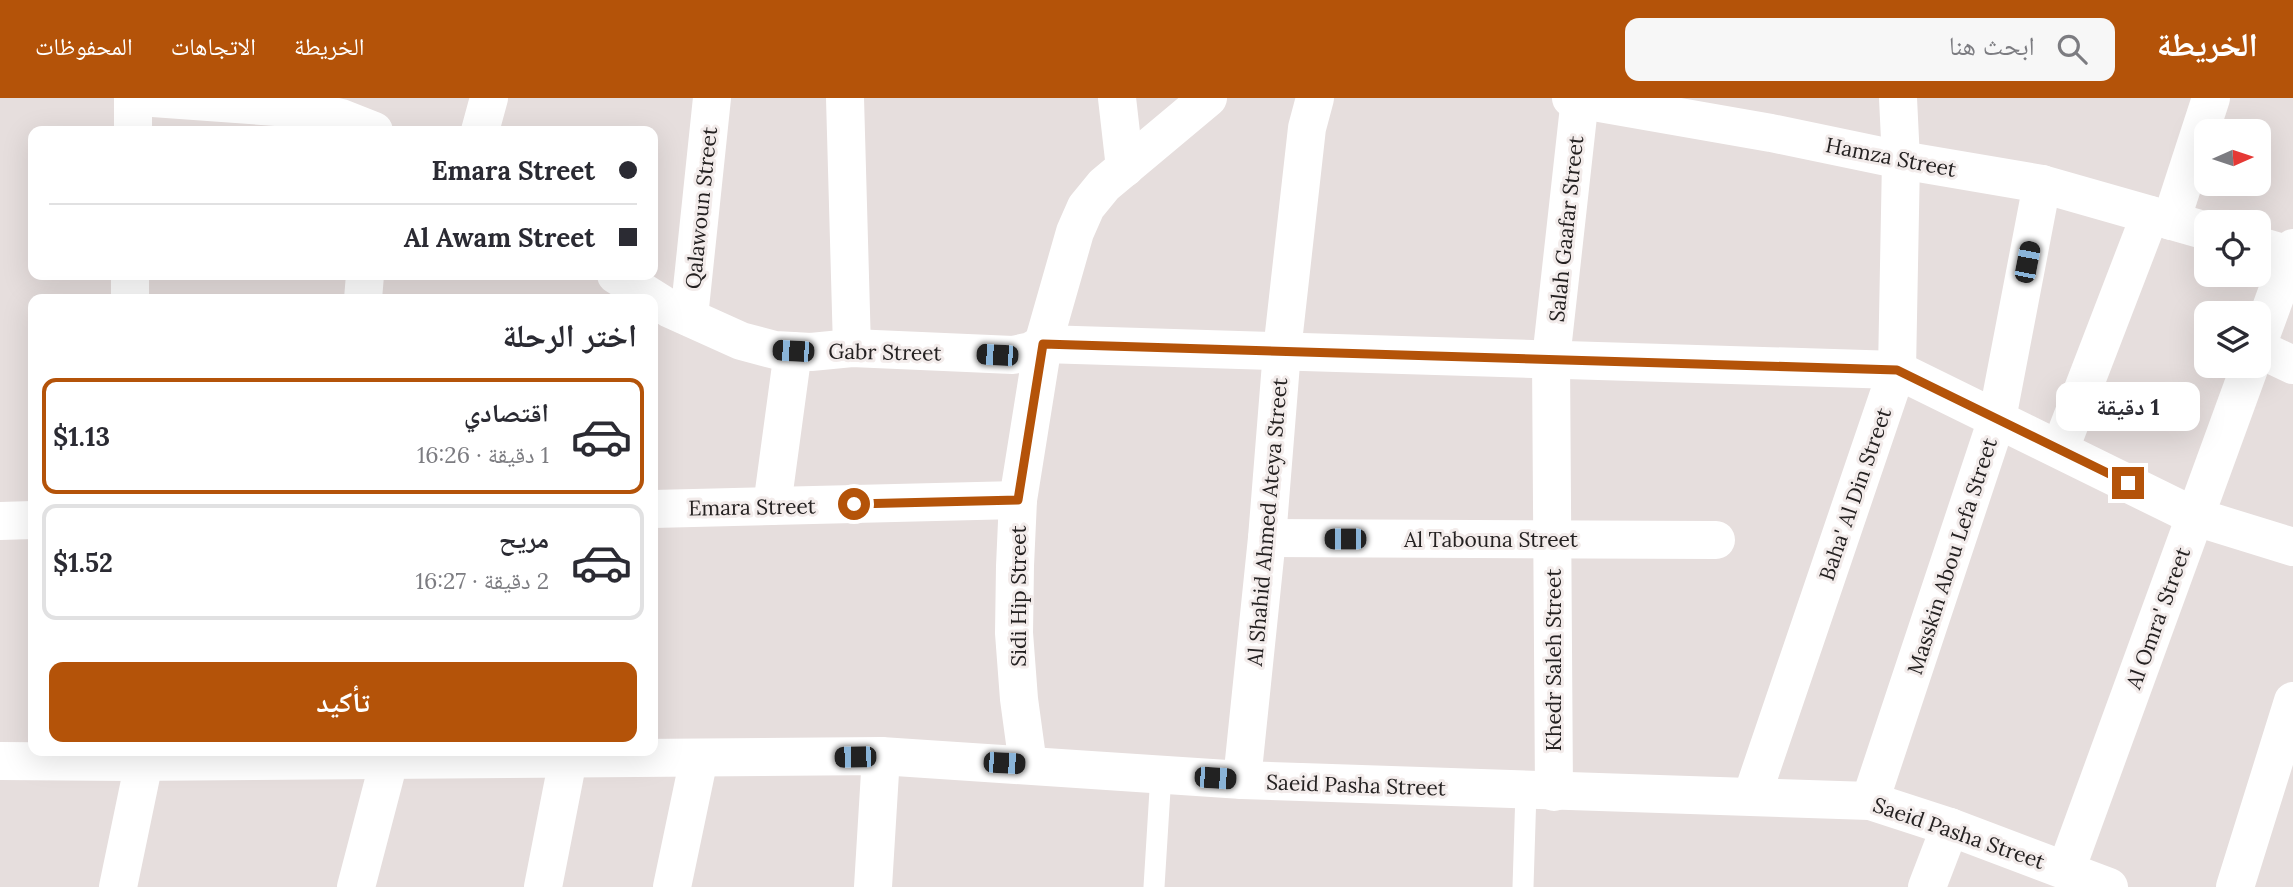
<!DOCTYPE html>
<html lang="ar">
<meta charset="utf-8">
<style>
:root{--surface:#fff;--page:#f7f7f7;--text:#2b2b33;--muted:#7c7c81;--line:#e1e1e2;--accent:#b45309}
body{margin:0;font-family:Lora,"Noto Naskh Arabic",serif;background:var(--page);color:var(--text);direction:rtl;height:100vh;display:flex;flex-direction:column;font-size:26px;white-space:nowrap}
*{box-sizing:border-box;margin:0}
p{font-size:23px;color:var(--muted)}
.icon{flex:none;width:38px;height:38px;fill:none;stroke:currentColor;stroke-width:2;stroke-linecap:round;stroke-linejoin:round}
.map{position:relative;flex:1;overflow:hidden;direction:ltr}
.drawer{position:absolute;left:28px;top:196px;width:630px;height:462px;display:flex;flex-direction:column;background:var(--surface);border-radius:14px;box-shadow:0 7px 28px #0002;direction:rtl}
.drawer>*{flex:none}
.guide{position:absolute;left:28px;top:28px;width:630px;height:154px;border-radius:14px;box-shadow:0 7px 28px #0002;direction:rtl;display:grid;align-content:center;height:154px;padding:0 21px;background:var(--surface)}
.needle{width:46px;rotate:87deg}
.tools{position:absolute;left:2194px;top:21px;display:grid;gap:14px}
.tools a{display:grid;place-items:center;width:77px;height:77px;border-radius:14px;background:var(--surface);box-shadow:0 7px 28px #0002;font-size:35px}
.end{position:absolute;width:32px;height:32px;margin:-16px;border:9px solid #b45309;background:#fff;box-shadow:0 0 0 4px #fff}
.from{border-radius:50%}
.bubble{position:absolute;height:49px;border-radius:14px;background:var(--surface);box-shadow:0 7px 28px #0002;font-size:23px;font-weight:700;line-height:49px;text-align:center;direction:rtl}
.car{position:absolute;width:21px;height:42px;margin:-21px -10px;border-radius:9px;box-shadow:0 0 5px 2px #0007;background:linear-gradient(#222 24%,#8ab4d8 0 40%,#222 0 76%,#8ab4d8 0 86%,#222 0)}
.guide b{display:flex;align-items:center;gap:24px;height:66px;font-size:26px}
.guide b+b{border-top:2px solid var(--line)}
.guide i{width:18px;height:18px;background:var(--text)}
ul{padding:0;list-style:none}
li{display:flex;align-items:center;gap:21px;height:116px;margin:0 14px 10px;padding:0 7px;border:4px solid var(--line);border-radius:14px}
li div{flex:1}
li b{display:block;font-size:26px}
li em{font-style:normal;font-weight:700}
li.selected{border-color:var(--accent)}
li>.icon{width:63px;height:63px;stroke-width:1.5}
h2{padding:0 21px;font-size:32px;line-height:84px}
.primary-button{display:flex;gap:14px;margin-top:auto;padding:14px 21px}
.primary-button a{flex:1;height:80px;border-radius:14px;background:var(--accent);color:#fff;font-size:28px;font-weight:700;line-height:80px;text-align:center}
header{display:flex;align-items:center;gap:42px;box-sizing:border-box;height:98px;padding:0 35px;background:var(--accent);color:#fff}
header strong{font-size:33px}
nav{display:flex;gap:38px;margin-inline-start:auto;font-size:24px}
.search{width:490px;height:63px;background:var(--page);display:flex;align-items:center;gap:18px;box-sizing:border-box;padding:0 24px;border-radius:14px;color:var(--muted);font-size:26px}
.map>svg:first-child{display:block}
</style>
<header>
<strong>الخريطة</strong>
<div class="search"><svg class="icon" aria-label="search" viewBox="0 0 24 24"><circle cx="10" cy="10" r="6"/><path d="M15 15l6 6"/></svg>ابحث هنا</div>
<nav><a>الخريطة</a><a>الاتجاهات</a><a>المحفوظات</a></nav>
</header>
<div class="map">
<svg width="2293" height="789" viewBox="0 0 2293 789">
<rect width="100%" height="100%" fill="#e6dedd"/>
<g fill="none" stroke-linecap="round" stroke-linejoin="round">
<g stroke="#fff" stroke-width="21">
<polyline points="1154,789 1161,676"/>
<polyline points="1523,789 1526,693"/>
</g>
<g stroke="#fff" stroke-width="38">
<polyline points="153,0 304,11 341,20 374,33"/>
<polyline points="845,0 852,250"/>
<polyline points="1117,0 1125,70"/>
<polyline points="1571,0 1771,35 1901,62 2042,86 2207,133"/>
<polyline points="133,33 133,0"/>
<polyline points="480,33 489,0"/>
<polyline points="2171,123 2211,0"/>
<polyline points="2259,148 2290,157"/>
<polyline points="616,177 670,211 741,243 775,252 811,254 852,250 1013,257 1031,253 1043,246 1897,272 2196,419 2293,449"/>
<polyline points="130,201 130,177"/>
<polyline points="363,201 365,177"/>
<polyline points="689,219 712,0"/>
<polyline points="2259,243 2293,150"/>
<polyline points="2259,251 2293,267"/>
<polyline points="2060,351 2150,117"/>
<polyline points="772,408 793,253"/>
<polyline points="653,411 1018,402"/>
<polyline points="0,423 33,422"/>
<polyline points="1267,440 1716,442"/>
<polyline points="0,663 130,664 881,658 1242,682 1870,703 1950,729 2109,789"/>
<polyline points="1028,667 1019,601 1014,535 1015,468 1018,402 1043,246 1075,134 1086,109 1104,87 1208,0"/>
<polyline points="1242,682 1267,440 1282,253 1307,30 1315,0"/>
<polyline points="1554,694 1551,261 1580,0"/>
<polyline points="1752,698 1897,272 1901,62 1898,0"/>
<polyline points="1870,703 1997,321 2042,86"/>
<polyline points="2066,772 2250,268"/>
<polyline points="118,789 144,664"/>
<polyline points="356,789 389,663"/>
<polyline points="543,789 568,661"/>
<polyline points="672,789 699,660"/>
<polyline points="873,789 881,658"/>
<polyline points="1927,789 1950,729"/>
<polyline points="2235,789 2293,603"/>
</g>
</g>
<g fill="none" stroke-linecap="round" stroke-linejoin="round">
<polyline stroke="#b45309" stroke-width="9" points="854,406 1018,402 1043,246 1897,272 2128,385"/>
</g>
<g text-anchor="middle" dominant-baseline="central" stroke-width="6" stroke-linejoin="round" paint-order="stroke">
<g font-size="21" fill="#242121" stroke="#f3eceb">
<text transform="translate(1891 59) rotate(11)">Hamza Street</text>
<text transform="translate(701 110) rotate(-84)">Qalawoun Street</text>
<text transform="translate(1566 131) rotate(-84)">Salah Gaafar Street</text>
<text transform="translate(885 254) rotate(1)">Gabr Street</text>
<text transform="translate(1855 396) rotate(-71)">Baha' Al Din Street</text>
<text transform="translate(752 409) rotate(-1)">Emara Street</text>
<text transform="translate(1267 424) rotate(-85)">Al Shahid Ahmed Ateya Street</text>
<text x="1491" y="441">Al Tabouna Street</text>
<text transform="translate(1952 458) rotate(-72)">Masskin Abou Lefa Street</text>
<text transform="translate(1018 498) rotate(-90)">Sidi Hip Street</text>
<text transform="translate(2158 520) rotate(-70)">Al Omra' Street</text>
<text transform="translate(1553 562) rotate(-90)">Khedr Saleh Street</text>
<text transform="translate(1356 687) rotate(2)">Saeid Pasha Street</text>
<text transform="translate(1959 735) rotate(19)">Saeid Pasha Street</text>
</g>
</g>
</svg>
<div class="tools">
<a><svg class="needle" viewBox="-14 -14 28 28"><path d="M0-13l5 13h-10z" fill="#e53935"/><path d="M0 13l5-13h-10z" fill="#7c7c81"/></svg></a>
<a><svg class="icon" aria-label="locate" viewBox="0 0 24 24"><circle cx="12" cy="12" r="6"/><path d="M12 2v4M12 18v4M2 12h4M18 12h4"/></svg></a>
<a><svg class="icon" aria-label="layers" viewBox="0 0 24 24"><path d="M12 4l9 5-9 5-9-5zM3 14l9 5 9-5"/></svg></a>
</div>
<i class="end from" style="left:854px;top:406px"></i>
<i class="end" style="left:2128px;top:385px"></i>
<div class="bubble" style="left:2056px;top:284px;width:144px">1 دقيقة</div>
<i class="car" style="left:2027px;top:164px;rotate:11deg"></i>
<i class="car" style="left:793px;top:253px;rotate:273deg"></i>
<i class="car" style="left:997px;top:257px;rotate:273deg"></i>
<i class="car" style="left:1345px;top:441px;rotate:270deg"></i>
<i class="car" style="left:855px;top:659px;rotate:269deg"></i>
<i class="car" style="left:1004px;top:665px;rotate:93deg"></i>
<i class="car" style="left:1215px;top:680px;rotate:94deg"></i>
<div class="guide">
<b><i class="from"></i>Emara Street</b>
<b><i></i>Al Awam Street</b>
</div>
<section class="drawer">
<h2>اختر الرحلة</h2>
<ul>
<li class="selected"><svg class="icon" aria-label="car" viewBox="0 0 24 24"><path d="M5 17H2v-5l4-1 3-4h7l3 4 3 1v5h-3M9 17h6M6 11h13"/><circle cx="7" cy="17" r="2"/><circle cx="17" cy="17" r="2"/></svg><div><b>اقتصادي</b><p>1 دقيقة · 16:26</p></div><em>$1.13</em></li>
<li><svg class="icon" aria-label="car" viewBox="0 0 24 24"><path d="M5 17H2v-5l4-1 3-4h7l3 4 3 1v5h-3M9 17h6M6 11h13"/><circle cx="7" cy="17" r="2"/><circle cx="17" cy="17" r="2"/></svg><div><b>مريح</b><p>2 دقيقة · 16:27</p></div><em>$1.52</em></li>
</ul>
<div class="primary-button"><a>تأكيد</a></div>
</section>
</div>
